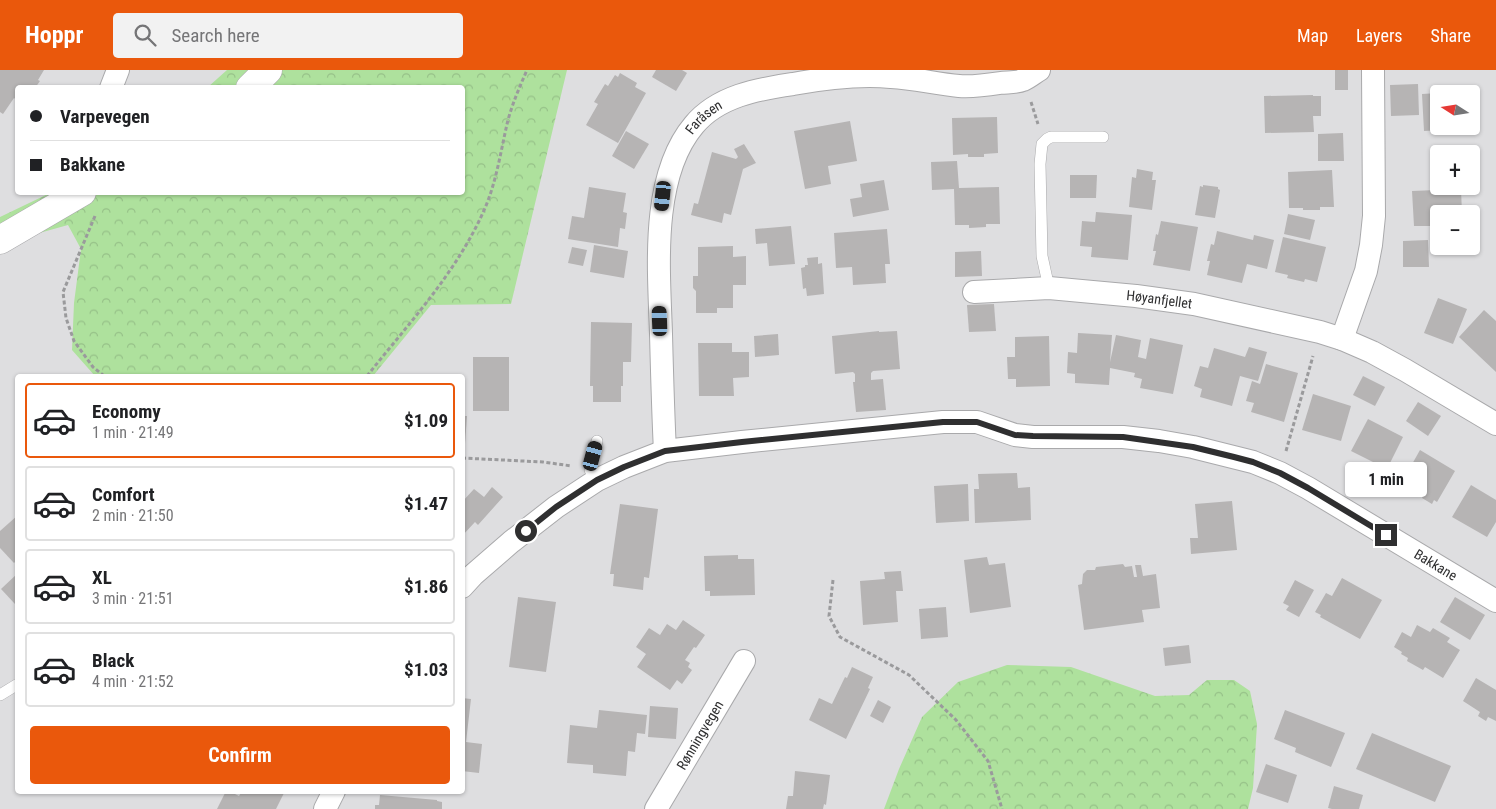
<!DOCTYPE html>
<meta charset="utf-8">
<style>
:root{--surface:#fff;--page:#f2f2f2;--text:#202124;--muted:#757577;--line:#e0e0e0;--accent:#ea580c}
body{margin:0;font-family:"Roboto Condensed",sans-serif;background:var(--page);color:var(--text);height:100vh;display:flex;flex-direction:column;font-size:19px;white-space:nowrap}
*{box-sizing:border-box;margin:0}
p{font-size:16px;color:var(--muted)}
.icon{flex:none;width:28px;height:28px;fill:none;stroke:currentColor;stroke-width:2;stroke-linecap:round;stroke-linejoin:round}
.map{position:relative;flex:1;overflow:hidden}
.side{position:absolute;left:15px;top:304px;width:450px;height:420px;display:flex;flex-direction:column;background:var(--surface);border-radius:5px;box-shadow:0 1px 4px #0004}
.side>*{flex:none}
.hud{position:absolute;left:15px;top:15px;width:450px;height:110px;border-radius:5px;box-shadow:0 1px 4px #0004;display:grid;align-content:center;height:110px;padding:0 15px;background:var(--surface)}
.needle{width:32px;rotate:282deg}
.tools{position:absolute;left:1430px;top:15px;display:grid;gap:10px}
.tools a{display:grid;place-items:center;width:50px;height:50px;border-radius:5px;background:var(--surface);box-shadow:0 1px 4px #0004;font-size:25px}
.end{position:absolute;width:22px;height:22px;margin:-11px;border:6px solid #2f2f30;background:#fff;box-shadow:0 0 0 2px #fff}
.from{border-radius:50%}
.bubble{position:absolute;height:35px;border-radius:5px;background:var(--surface);box-shadow:0 1px 4px #0004;font-size:16px;font-weight:700;line-height:35px;text-align:center}
.car{position:absolute;width:15px;height:30px;margin:-15px -8px;border-radius:6px;box-shadow:0 0 4px 1px #0007;background:linear-gradient(#222 24%,#8ab4d8 0 40%,#222 0 76%,#8ab4d8 0 86%,#222 0)}
.hud b{display:flex;align-items:center;gap:18px;height:48px;font-size:19px}
.hud b+b{border-top:1px solid var(--line)}
.hud i{width:12px;height:12px;background:var(--text)}
ul{padding:9px 0 0;list-style:none}
li{display:flex;align-items:center;gap:15px;height:75px;margin:0 10px 8px;padding:0 5px;border:2px solid var(--line);border-radius:5px}
li div{flex:1}
li b{display:block;font-size:19px}
li em{font-style:normal;font-weight:700}
li.selected{border-color:var(--accent)}
li>.icon{width:45px;height:45px;stroke-width:1.5}
.button{display:flex;gap:10px;margin-top:auto;padding:10px 15px}
.button a{flex:1;height:58px;border-radius:5px;background:var(--accent);color:#fff;font-size:20px;font-weight:700;line-height:58px;text-align:center}
header{display:flex;align-items:center;gap:30px;box-sizing:border-box;height:70px;padding:0 25px;background:var(--accent);color:#fff}
header strong{font-size:24px}
nav{display:flex;gap:28px;margin-inline-start:auto;font-size:18px}
.search{width:350px;height:45px;background:var(--page);display:flex;align-items:center;gap:12px;box-sizing:border-box;padding:0 18px;border-radius:5px;color:var(--muted);font-size:19px}
.map>svg:first-child{display:block}
</style>
<header>
<strong>Hoppr</strong>
<div class="search"><svg class="icon" aria-label="search" viewBox="0 0 24 24"><circle cx="10" cy="10" r="6"/><path d="M15 15l6 6"/></svg>Search here</div>
<nav><a>Map</a><a>Layers</a><a>Share</a></nav>
</header>
<div class="map">
<svg width="1496" height="739" viewBox="0 0 1496 739">
<defs>
<pattern id="forest-crowns" width="20" height="18" patternUnits="userSpaceOnUse" patternTransform="scale(1.25)"><rect width="20" height="18" fill="#aee19d"/><path d="M2 6a3 3 0 1 1 6 0M12 15a3 3 0 1 1 6 0" fill="none" stroke="#96c188"/></pattern>
</defs>
<rect width="100%" height="100%" fill="#dedee0"/>
<g fill="url(#forest-crowns)">
<polygon points="227,0 567,0 511,234 431,235 373,306 95,306 72,280 74,233 81,179 68,155 0,174 0,147 50,123 462,122 462,18 208,17"/>
<polygon points="1007,595 1071,597 1155,626 1189,625 1207,610 1234,610 1250,621 1257,654 1253,718 1248,739 884,739 899,699 922,647 958,612"/>
</g>
<g fill="#b6b4b4">
<polygon points="0,0 44,0 38,10 40,11 35,18 18,18 18,31 14,28 3,44 0,42"/>
<polygon points="656,0 682,0 687,3 676,21 652,7"/>
<rect x="1335" y="0" width="13" height="20"/>
<polygon points="620,3 637,13 635,17 646,23 618,73 586,55 598,34 594,32 605,14 608,16 615,5 618,7"/>
<polygon points="1418,14 1419,45 1391,46 1390,15"/>
<polygon points="1474,21 1476,49 1471,49 1471,24 1450,24 1450,22"/>
<polygon points="1439,23 1439,56 1462,56 1462,63 1444,64 1444,60 1424,61 1422,24"/>
<polygon points="1313,25 1313,26 1321,26 1321,46 1313,46 1314,62 1265,63 1264,26"/>
<polygon points="997,47 998,83 984,84 984,87 968,87 968,84 953,85 952,48"/>
<polygon points="850,51 857,91 828,96 831,114 805,119 794,61"/>
<polygon points="626,61 649,74 634,99 612,86"/>
<polygon points="1343,63 1344,91 1318,91 1318,64"/>
<polygon points="744,74 756,93 743,99 731,145 724,143 722,153 691,145 694,133 698,134 712,82 736,89 738,87 734,79"/>
<polygon points="957,91 959,118 999,117 1000,154 986,154 986,157 969,158 969,155 955,155 954,119 932,120 931,92"/>
<polygon points="1137,99 1153,102 1152,110 1156,110 1152,140 1129,137 1132,107 1136,108"/>
<polygon points="1332,100 1334,137 1320,137 1320,140 1303,140 1303,138 1289,138 1288,102"/>
<polygon points="1070,105 1097,105 1096,128 1070,128"/>
<polygon points="884,110 889,140 853,147 850,129 862,127 860,114"/>
<polygon points="1203,115 1218,117 1218,119 1220,120 1215,148 1195,145 1200,116 1203,117"/>
<polygon points="589,117 626,123 623,142 627,143 625,159 620,158 618,177 568,169 572,146 584,148"/>
<polygon points="1461,119 1462,144 1439,144 1439,160 1430,160 1430,156 1414,156 1412,121"/>
<polygon points="1096,142 1132,145 1128,190 1091,187 1092,177 1080,176 1082,151 1095,152"/>
<polygon points="1288,144 1315,150 1310,170 1284,164"/>
<polygon points="1161,151 1198,157 1190,201 1153,195 1156,181 1153,181 1156,164 1158,165"/>
<polygon points="791,156 795,194 769,196 767,173 756,174 755,159"/>
<polygon points="887,159 890,194 885,194 886,213 853,215 852,197 836,198 834,163"/>
<polygon points="1217,161 1253,170 1254,165 1274,170 1267,199 1247,194 1242,213 1207,205 1210,191 1207,191 1211,174 1214,175"/>
<polygon points="1283,167 1326,177 1317,212 1305,209 1304,212 1287,208 1288,205 1275,202"/>
<polygon points="1428,170 1429,197 1403,197 1403,171"/>
<polygon points="594,175 628,181 624,208 590,202"/>
<polygon points="733,176 733,187 746,186 746,215 733,215 733,238 717,238 717,243 696,243 696,221 693,218 693,206 698,206 698,177"/>
<polygon points="572,177 587,180 583,196 568,193"/>
<polygon points="981,181 982,206 955,207 955,182"/>
<polygon points="818,187 818,194 822,193 824,224 807,226 806,218 803,219 801,198 805,197 805,195 808,195 807,188"/>
<polygon points="1438,228 1467,239 1453,274 1424,263"/>
<polygon points="994,234 996,261 969,262 967,235"/>
<polygon points="1484,240 1496,251 1496,302 1459,267"/>
<polygon points="591,252 632,253 631,292 623,292 623,316 621,316 621,332 593,332 593,316 590,316"/>
<polygon points="879,261 879,262 897,261 900,299 873,301 871,303 871,310 883,309 886,340 856,342 853,312 855,312 855,304 853,302 835,304 832,266"/>
<polygon points="1078,263 1112,265 1110,292 1116,265 1141,270 1138,287 1146,289 1150,268 1183,275 1173,324 1140,318 1142,309 1134,307 1135,303 1110,298 1109,315 1075,313 1075,304 1067,303 1068,282 1077,283"/>
<polygon points="778,264 779,285 755,287 754,266"/>
<polygon points="1049,266 1050,316 1016,317 1016,309 1008,309 1007,287 1015,287 1015,267"/>
<polygon points="698,273 732,273 732,282 749,282 749,307 733,308 734,326 699,326"/>
<polygon points="1249,277 1267,282 1258,311 1240,306 1232,336 1200,327 1202,319 1194,316 1200,296 1208,298 1214,278 1245,287"/>
<rect x="473" y="287" width="36" height="54"/>
<polygon points="1266,294 1298,303 1284,352 1251,342 1254,333 1246,331 1252,311 1260,314"/>
<polygon points="1363,306 1385,317 1375,336 1353,325"/>
<polygon points="1313,324 1351,336 1341,371 1302,360"/>
<polygon points="1418,332 1441,346 1428,366 1406,351"/>
<polygon points="462,346 467,346 465,374 462,374"/>
<polygon points="1368,349 1403,367 1387,399 1351,381"/>
<polygon points="1420,380 1455,401 1437,432 1434,430 1432,434 1422,428 1424,424 1402,412"/>
<polygon points="1017,403 1018,418 1030,417 1031,450 975,453 974,419 979,419 978,404"/>
<polygon points="968,414 969,451 936,453 934,416"/>
<polygon points="1471,415 1496,430 1496,452 1487,467 1452,447"/>
<polygon points="492,417 503,427 478,455 475,452 462,466 462,432 474,419 484,427"/>
<polygon points="1232,431 1237,480 1191,484 1190,468 1198,468 1195,434"/>
<polygon points="620,434 658,439 649,508 644,507 643,520 613,516 614,504 610,504"/>
<polygon points="18,445 18,489 14,493 0,478 0,461"/>
<polygon points="738,485 738,489 754,489 755,525 710,526 710,521 705,521 704,486"/>
<polygon points="987,487 989,495 1005,493 1011,537 970,543 964,490"/>
<polygon points="1123,494 1125,497 1132,496 1134,507 1137,507 1135,495 1141,495 1143,506 1156,504 1160,538 1142,540 1144,552 1084,560 1078,515 1082,514 1083,504 1087,500 1095,500 1096,497"/>
<polygon points="901,501 903,521 896,521 898,552 863,555 860,511 885,509 884,502"/>
<polygon points="18,503 18,532 15,534 1,519"/>
<polygon points="1342,508 1382,530 1360,569 1320,547 1321,545 1315,542 1326,523 1332,526"/>
<polygon points="1295,510 1314,520 1299,547 1286,540 1289,536 1283,533"/>
<polygon points="518,527 556,532 546,602 509,597"/>
<polygon points="1455,527 1485,545 1470,570 1440,552"/>
<polygon points="946,537 948,567 921,569 919,539"/>
<polygon points="683,550 705,565 696,578 694,577 685,590 690,593 688,597 692,600 682,614 677,610 670,620 637,597 646,584 636,577 649,558 660,565 667,554 676,560"/>
<polygon points="1417,555 1430,562 1433,558 1450,568 1447,572 1460,580 1443,608 1425,597 1423,600 1407,591 1408,588 1401,584 1402,582 1394,577 1402,562 1411,567"/>
<polygon points="1189,575 1191,593 1165,596 1163,578"/>
<polygon points="852,597 873,607 868,618 870,619 846,669 809,650 819,628 832,634 845,607 847,608"/>
<polygon points="1476,608 1496,620 1496,651 1488,647 1486,651 1478,646 1480,642 1463,631"/>
<polygon points="462,628 471,629 466,672 482,674 479,703 462,701"/>
<polygon points="878,630 891,637 883,653 870,646"/>
<polygon points="650,636 678,638 676,669 648,667"/>
<polygon points="599,640 647,645 645,664 637,663 635,682 628,681 626,706 593,703 593,695 567,693 570,655 597,658"/>
<polygon points="1285,640 1345,663 1331,697 1295,682 1296,678 1274,669"/>
<polygon points="1372,663 1451,696 1435,732 1356,699"/>
<polygon points="1266,694 1297,705 1288,733 1256,722"/>
<polygon points="795,701 830,705 826,735 824,734 823,739 786,739 788,726 793,726"/>
<polygon points="1334,716 1363,725 1359,739 1332,739 1328,738"/>
<polygon points="226,721 229,721 239,726 242,721 285,721 276,739 217,739"/>
<polygon points="380,725 437,730 437,731 442,732 442,739 375,739 375,735 379,735"/>
</g>
<g fill="none" stroke-linecap="round" stroke-linejoin="round">
<defs>
<g id="lane">
<polyline points="1049,218 1042,186 1040,94 1042,74 1047,69 1051,67 1103,67"/>
<polyline points="597,371 590,400 597,410"/>
<polyline points="0,625 18,614"/>
</g>
<g id="street">
<polyline points="111,18 118,0"/>
<path id="s1" d="M974,222L1049,218L1136,226L1194,234L1320,262L1342,269L1372,282L1405,300L1496,354"/>
<polyline points="1342,269 1366,201 1371,175 1374,146 1373,0"/>
<path id="s2" d="M665,381C663,342 662,303 661,264C659,200 650,107 694,55C718,26 758,19 793,14C826,8 858,4 891,7C914,8 936,14 959,16C972,17 987,15 1000,13C1007,12 1016,13 1023,10C1028,8 1034,3 1039,0"/>
<path id="s3" d="M462,517L473,505L511,472L556,437L597,410L624,397L665,381L742,372L943,352H977L1015,365L1033,367H1123L1159,371L1193,377L1253,392L1280,403L1308,418L1496,531"/>
<polyline points="325,739 334,721"/>
<path id="s4" d="M656,739L744,591"/>
</g>
<g id="secondary">
<polyline points="250,18 268,0"/>
<polyline points="0,170 82,122"/>
</g>
</defs>
<use href="#lane" stroke="#a9a9ab" stroke-width="12"/>
<use href="#street" stroke="#a9a9ab" stroke-width="24"/>
<use href="#secondary" stroke="#a9a9ab" stroke-width="29"/>
<g stroke="#9a9a9c" stroke-width="3" stroke-dasharray="4 2.5" stroke-linecap="butt">
<polyline points="1031,32 1038,54"/>
<polyline points="95,146 63,222 66,248 74,271 93,297 104,306"/>
<path d="M367,306C409,253 458,201 485,138C497,110 501,79 508,50C513,32 520,16 527,0"/>
<polyline points="1286,381 1313,286"/>
<polyline points="462,388 543,392 572,396"/>
<polyline points="833,510 829,546 840,567 909,605 956,650 988,691 1002,739"/>
</g>
<use href="#lane" stroke="#fff" stroke-width="11"/>
<use href="#street" stroke="#fff" stroke-width="22"/>
<use href="#secondary" stroke="#fff" stroke-width="28"/>
</g>
<g fill="none" stroke-linecap="round" stroke-linejoin="round">
<polyline stroke="#2f2f30" stroke-width="6" points="526,461 556,437 597,410 624,397 665,381 742,372 943,352 977,352 1015,365 1033,366 1123,367 1193,377 1234,387 1253,392 1280,403 1308,418 1386,465"/>
</g>
<g text-anchor="middle" dominant-baseline="central" stroke-width="5" stroke-linejoin="round" paint-order="stroke">
<g font-size="14" fill="#2f2f30" stroke="#ebebed">
<text stroke="none"><textPath href="#s2" startOffset="346">Faråsen</textPath></text>
<text stroke="none"><textPath href="#s1" startOffset="186">Høyanfjellet</textPath></text>
<text stroke="none"><textPath href="#s3" startOffset="1051">Bakkane</textPath></text>
<text stroke="none"><textPath href="#s4" startOffset="86">Rønningvegen</textPath></text>
</g>
</g>
</svg>
<div class="tools">
<a><svg class="needle" viewBox="-14 -14 28 28"><path d="M0-13l5 13h-10z" fill="#e53935"/><path d="M0 13l5-13h-10z" fill="#757577"/></svg></a>
<a>+</a>
<a>−</a>
</div>
<i class="end from" style="left:526px;top:461px"></i>
<i class="end" style="left:1386px;top:465px"></i>
<div class="bubble" style="left:1345px;top:392px;width:82px">1 min</div>
<i class="car" style="left:663px;top:126px;rotate:186deg"></i>
<i class="car" style="left:660px;top:251px;rotate:358deg"></i>
<i class="car" style="left:593px;top:386px;rotate:15deg"></i>
<div class="hud">
<b><i class="from"></i>Varpevegen</b>
<b><i></i>Bakkane</b>
</div>
<section class="side">
<ul>
<li class="selected"><svg class="icon" aria-label="car" viewBox="0 0 24 24"><path d="M5 17H2v-5l4-1 3-4h7l3 4 3 1v5h-3M9 17h6M6 11h13"/><circle cx="7" cy="17" r="2"/><circle cx="17" cy="17" r="2"/></svg><div><b>Economy</b><p>1 min · 21:49</p></div><em>$1.09</em></li>
<li><svg class="icon" aria-label="car" viewBox="0 0 24 24"><path d="M5 17H2v-5l4-1 3-4h7l3 4 3 1v5h-3M9 17h6M6 11h13"/><circle cx="7" cy="17" r="2"/><circle cx="17" cy="17" r="2"/></svg><div><b>Comfort</b><p>2 min · 21:50</p></div><em>$1.47</em></li>
<li><svg class="icon" aria-label="car" viewBox="0 0 24 24"><path d="M5 17H2v-5l4-1 3-4h7l3 4 3 1v5h-3M9 17h6M6 11h13"/><circle cx="7" cy="17" r="2"/><circle cx="17" cy="17" r="2"/></svg><div><b>XL</b><p>3 min · 21:51</p></div><em>$1.86</em></li>
<li><svg class="icon" aria-label="car" viewBox="0 0 24 24"><path d="M5 17H2v-5l4-1 3-4h7l3 4 3 1v5h-3M9 17h6M6 11h13"/><circle cx="7" cy="17" r="2"/><circle cx="17" cy="17" r="2"/></svg><div><b>Black</b><p>4 min · 21:52</p></div><em>$1.03</em></li>
</ul>
<div class="button"><a>Confirm</a></div>
</section>
</div>
